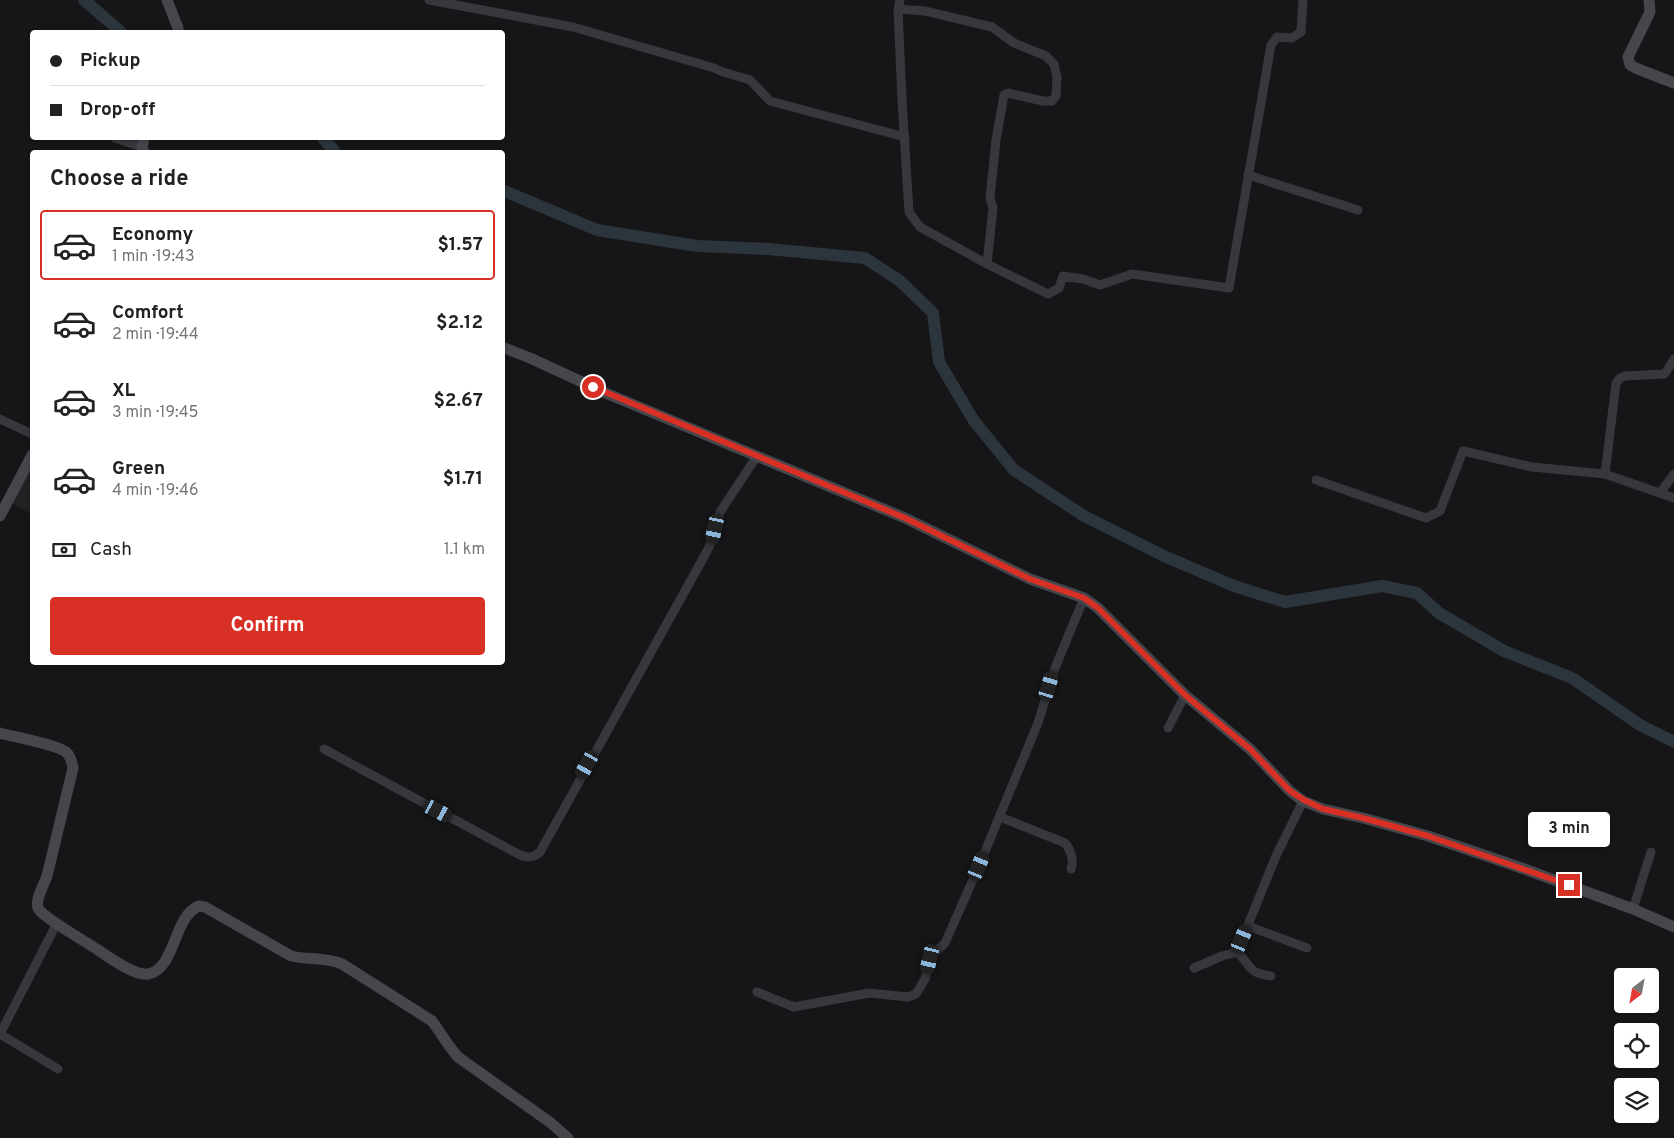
<!DOCTYPE html>
<meta charset="utf-8">
<style>
:root{--surface:#fff;--page:#f6f6f6;--text:#222;--muted:#767676;--line:#e0e0e0;--accent:#d93025}
body{margin:0;font-family:Overpass,sans-serif;background:var(--page);color:var(--text);height:100vh;display:flex;flex-direction:column;font-size:19px;white-space:nowrap}
*{box-sizing:border-box;margin:0}
p{font-size:16px;color:var(--muted)}
.icon{flex:none;width:28px;height:28px;fill:none;stroke:currentColor;stroke-width:2;stroke-linecap:round;stroke-linejoin:round}
.map{position:relative;flex:1;overflow:hidden}
.sheet{position:absolute;left:30px;top:150px;width:475px;height:515px;display:flex;flex-direction:column;background:var(--surface);border-radius:5px;box-shadow:0 1px 4px #0004}
.sheet>*{flex:none}
.banner{position:absolute;left:30px;top:30px;width:475px;height:110px;border-radius:5px;box-shadow:0 1px 4px #0004;display:grid;align-content:center;height:110px;padding:0 20px;background:var(--surface)}
.needle{width:32px;rotate:211deg}
.buttons{position:absolute;left:1614px;top:968px;display:grid;gap:10px}
.buttons a{display:grid;place-items:center;width:45px;height:45px;border-radius:5px;background:var(--surface);box-shadow:0 1px 4px #0004;font-size:25px}
.end{position:absolute;width:22px;height:22px;margin:-11px;border:6px solid #d93025;background:#fff;box-shadow:0 0 0 2px #fff}
.from{border-radius:50%}
.bubble{position:absolute;height:35px;border-radius:5px;background:var(--surface);box-shadow:0 1px 4px #0004;font-size:16px;font-weight:700;line-height:35px;text-align:center}
.car{position:absolute;width:15px;height:30px;margin:-15px -8px;border-radius:6px;box-shadow:0 0 4px 1px #0007;background:linear-gradient(#222 24%,#8ab4d8 0 40%,#222 0 76%,#8ab4d8 0 86%,#222 0)}
.banner b{display:flex;align-items:center;gap:18px;height:48px;font-size:19px}
.banner b+b{border-top:1px solid var(--line)}
.banner i{width:12px;height:12px;background:var(--text)}
ul{padding:0;list-style:none}
li{display:flex;align-items:center;gap:15px;height:70px;margin:0 10px 8px;padding:0 10px;border:2px solid transparent;border-radius:5px}
li div{flex:1}
li b{display:block;font-size:19px}
li em{font-style:normal;font-weight:700}
li.active{border-color:var(--accent)}
li>.icon{width:45px;height:45px;stroke-width:1.5}
h2{padding:0 20px;font-size:22px;line-height:60px}
.pay{display:flex;align-items:center;gap:12px;height:55px;padding:0 20px;font-size:19px}
.pay p{margin-inline-start:auto}
.action{display:flex;gap:10px;margin-top:auto;padding:10px 20px}
.action a{flex:1;height:58px;border-radius:5px;background:var(--accent);color:#fff;font-size:20px;font-weight:700;line-height:58px;text-align:center}
.map>svg:first-child{display:block}
</style>
<div class="map">
<svg width="1674" height="1138" viewBox="0 0 1674 1138">
<rect width="100%" height="100%" fill="#161618"/>
<polygon fill="#222225" points="32,466 32,515 11,502"/>
<g fill="none" stroke-linecap="round" stroke-linejoin="round">
<g stroke="#2c353c" stroke-width="12">
<polyline points="84,0 121,32"/>
<polyline points="323,138 335,152"/>
<polyline points="502,190 597,230 697,246 768,249 865,258 900,281 933,313 939,362 974,421 1014,470 1084,516 1164,556 1234,586 1285,602 1382,586 1417,593 1439,613 1504,651 1572,678 1640,725 1674,742"/>
</g>
<g stroke="#37383d" stroke-width="9">
<polyline points="429,0 573,27 714,68 723,72 750,80 770,101 905,137"/>
<polyline points="900,0 898,9 902,100 909,212 920,227 987,264 1048,294 1059,288 1063,276 1083,279 1100,285 1132,274 1229,288 1271,45 1277,37 1292,38 1301,32 1303,0"/>
<polyline points="898,9 925,11 992,27 1014,43 1046,56 1054,64 1057,77 1056,96 1052,101 1043,101 1008,93 1004,95 996,140 990,198 993,208 987,264"/>
<polyline points="115,138 142,147"/>
<polyline points="1248,175 1358,210"/>
<polyline points="0,419 32,434"/>
<polyline points="1605,474 1616,383 1620,378 1625,376 1664,374 1666,372 1674,359"/>
<polyline points="1316,480 1426,518 1440,511 1463,451 1532,467 1605,474 1674,498"/>
<polyline points="1660,493 1674,474"/>
<polyline points="1168,728 1185,695"/>
<path d="M324,749L520,855C529,858 533,858 540,852L706,553L713,539L720,512L757,456"/>
<path d="M1000,817L1065,843C1071,850 1074,861 1071,869"/>
<polyline points="1633,909 1651,852"/>
<polyline points="1248,926 1307,948"/>
<polyline points="1237,952 1276,856 1303,801"/>
<path d="M1194,968L1222,956L1237,952C1253,967 1247,973 1271,976"/>
<polyline points="757,992 794,1007 869,993 908,997 916,994 925,979 931,956 945,943 979,866 1038,723 1055,668 1084,598"/>
<polyline points="0,1034 57,923"/>
<polyline points="0,1034 58,1069"/>
</g>
<g stroke="#45474d" stroke-width="11">
<polyline points="167,0 178,28 178,32"/>
<polyline points="1649,0 1650,12 1628,57 1630,65 1638,69 1674,83"/>
<polyline points="144,152 142,147 144,138"/>
<polyline points="502,347 530,358 608,394 905,518 1030,579 1084,598 1098,608 1185,695 1250,749 1290,791 1303,801 1323,809 1363,818 1428,836 1516,866 1633,909 1674,927"/>
<polyline points="0,516 32,455"/>
<path d="M0,733C14,737 59,745 67,753C71,757 72,763 73,768C64,804 56,840 47,876C44,885 35,899 38,908C42,917 88,943 98,950C109,957 134,976 148,974C176,969 173,916 199,906L205,907L291,956C308,960 326,957 342,964L432,1021C441,1033 448,1046 458,1057L551,1123L568,1138"/>
</g>
</g>
<g fill="none" stroke-linecap="round" stroke-linejoin="round">
<polyline stroke="#d93025" stroke-width="6" points="593,387 905,518 1030,579 1084,598 1098,608 1185,695 1250,749 1290,791 1304,800 1323,809 1363,818 1428,836 1569,885"/>
</g>
</svg>
<div class="buttons">
<a><svg class="needle" viewBox="-14 -14 28 28"><path d="M0-13l5 13h-10z" fill="#e53935"/><path d="M0 13l5-13h-10z" fill="#767676"/></svg></a>
<a><svg class="icon" aria-label="locate" viewBox="0 0 24 24"><circle cx="12" cy="12" r="6"/><path d="M12 2v4M12 18v4M2 12h4M18 12h4"/></svg></a>
<a><svg class="icon" aria-label="layers" viewBox="0 0 24 24"><path d="M12 4l9 5-9 5-9-5zM3 14l9 5 9-5"/></svg></a>
</div>
<i class="end from" style="left:593px;top:387px"></i>
<i class="end" style="left:1569px;top:885px"></i>
<div class="bubble" style="left:1528px;top:812px;width:82px">3 min</div>
<i class="car" style="left:715px;top:529px;rotate:192deg"></i>
<i class="car" style="left:1049px;top:686px;rotate:17deg"></i>
<i class="car" style="left:587px;top:765px;rotate:209deg"></i>
<i class="car" style="left:438px;top:811px;rotate:118deg"></i>
<i class="car" style="left:979px;top:866px;rotate:23deg"></i>
<i class="car" style="left:1242px;top:939px;rotate:23deg"></i>
<i class="car" style="left:930px;top:959px;rotate:193deg"></i>
<div class="banner">
<b><i class="from"></i>Pickup</b>
<b><i></i>Drop-off</b>
</div>
<section class="sheet">
<h2>Choose a ride</h2>
<ul>
<li class="active"><svg class="icon" aria-label="car" viewBox="0 0 24 24"><path d="M5 17H2v-5l4-1 3-4h7l3 4 3 1v5h-3M9 17h6M6 11h13"/><circle cx="7" cy="17" r="2"/><circle cx="17" cy="17" r="2"/></svg><div><b>Economy</b><p>1 min · 19:43</p></div><em>$1.57</em></li>
<li><svg class="icon" aria-label="car" viewBox="0 0 24 24"><path d="M5 17H2v-5l4-1 3-4h7l3 4 3 1v5h-3M9 17h6M6 11h13"/><circle cx="7" cy="17" r="2"/><circle cx="17" cy="17" r="2"/></svg><div><b>Comfort</b><p>2 min · 19:44</p></div><em>$2.12</em></li>
<li><svg class="icon" aria-label="car" viewBox="0 0 24 24"><path d="M5 17H2v-5l4-1 3-4h7l3 4 3 1v5h-3M9 17h6M6 11h13"/><circle cx="7" cy="17" r="2"/><circle cx="17" cy="17" r="2"/></svg><div><b>XL</b><p>3 min · 19:45</p></div><em>$2.67</em></li>
<li><svg class="icon" aria-label="car" viewBox="0 0 24 24"><path d="M5 17H2v-5l4-1 3-4h7l3 4 3 1v5h-3M9 17h6M6 11h13"/><circle cx="7" cy="17" r="2"/><circle cx="17" cy="17" r="2"/></svg><div><b>Green</b><p>4 min · 19:46</p></div><em>$1.71</em></li>
</ul>
<div class="pay"><svg class="icon" aria-label="cash" viewBox="0 0 24 24"><path d="M3 7h18v10H3z"/><circle cx="12" cy="12" r="2"/></svg>Cash<p>1.1 km</p></div>
<div class="action"><a>Confirm</a></div>
</section>
</div>
